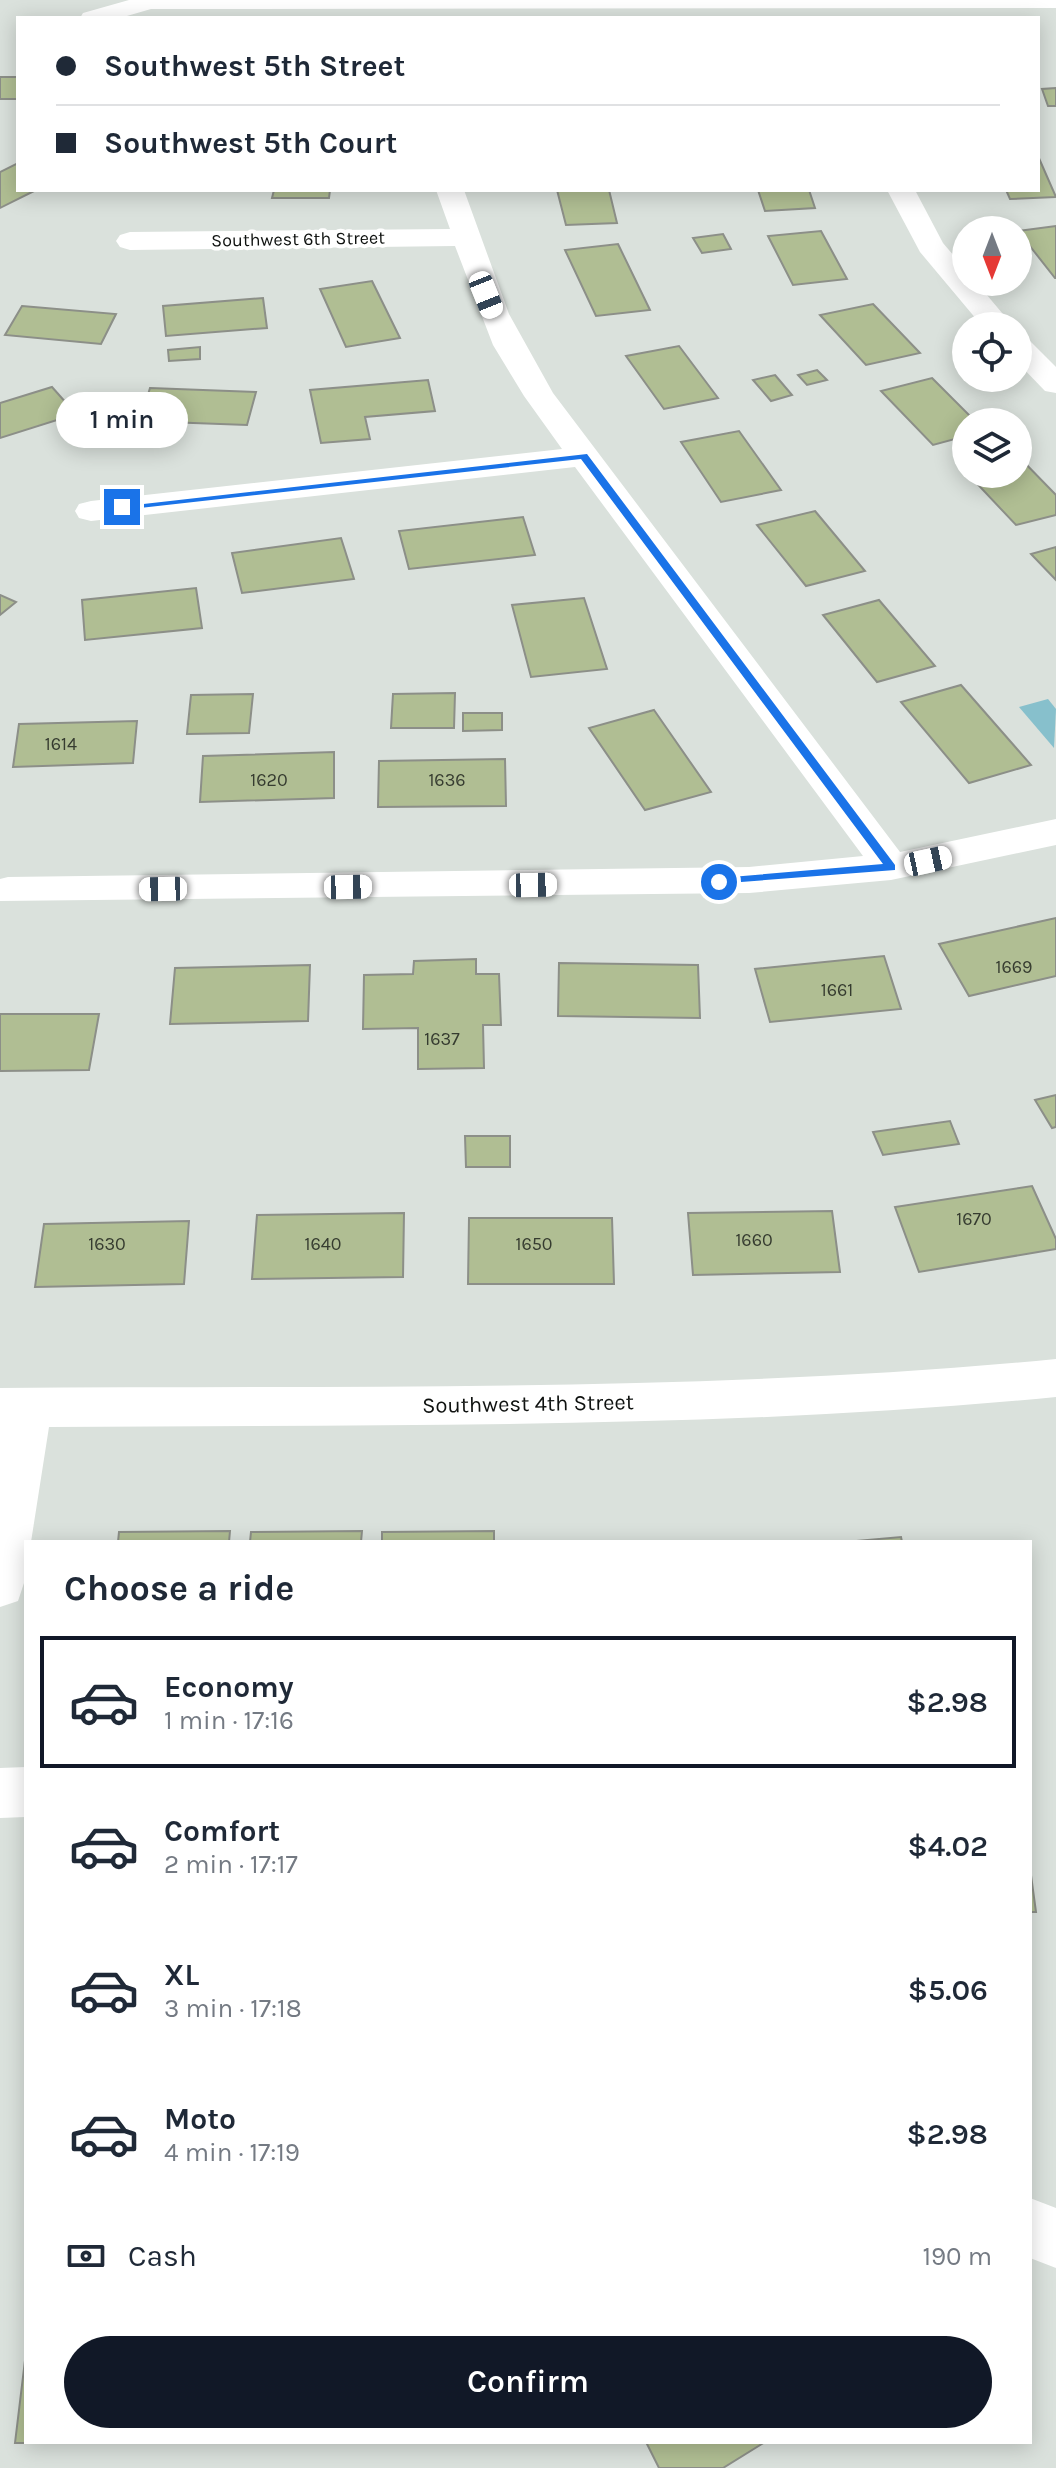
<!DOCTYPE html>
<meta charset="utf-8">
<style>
:root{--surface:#fff;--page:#f2f2f3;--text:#1f2937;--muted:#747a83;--line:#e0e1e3;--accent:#111827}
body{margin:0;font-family:Karla,sans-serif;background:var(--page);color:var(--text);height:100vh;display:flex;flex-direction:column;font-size:30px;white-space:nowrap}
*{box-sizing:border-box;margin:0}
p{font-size:26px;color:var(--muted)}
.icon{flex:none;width:44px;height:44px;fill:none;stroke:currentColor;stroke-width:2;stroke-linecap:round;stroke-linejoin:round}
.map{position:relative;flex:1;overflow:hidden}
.drawer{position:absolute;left:24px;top:1540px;width:1008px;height:904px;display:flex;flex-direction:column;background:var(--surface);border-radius:0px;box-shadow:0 4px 20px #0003}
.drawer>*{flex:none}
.hud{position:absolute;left:16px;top:16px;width:1024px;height:176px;border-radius:0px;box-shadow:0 4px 20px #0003;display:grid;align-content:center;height:176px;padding:0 40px;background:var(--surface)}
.needle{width:52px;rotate:180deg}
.tools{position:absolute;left:952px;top:216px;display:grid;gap:16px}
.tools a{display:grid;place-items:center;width:80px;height:80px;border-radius:50%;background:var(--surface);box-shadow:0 4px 20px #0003;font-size:40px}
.end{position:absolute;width:36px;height:36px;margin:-18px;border:10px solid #1a73e8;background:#fff;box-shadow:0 0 0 4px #fff}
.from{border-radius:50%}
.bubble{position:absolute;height:56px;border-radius:28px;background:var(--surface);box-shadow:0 4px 20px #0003;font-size:26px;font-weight:600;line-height:56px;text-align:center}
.car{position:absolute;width:24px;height:48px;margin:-24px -12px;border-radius:10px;box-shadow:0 0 6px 2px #0007;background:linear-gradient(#fff 24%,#345 0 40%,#fff 0 76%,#345 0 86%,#fff 0)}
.hud b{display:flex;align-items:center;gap:28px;height:76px;font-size:30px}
.hud b+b{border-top:2px solid var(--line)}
.hud i{width:20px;height:20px;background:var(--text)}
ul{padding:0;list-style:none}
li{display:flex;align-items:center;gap:24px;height:132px;margin:0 16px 12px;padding:0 24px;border:4px solid transparent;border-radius:0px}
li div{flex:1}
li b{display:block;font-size:30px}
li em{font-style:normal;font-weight:600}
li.selected{border-color:var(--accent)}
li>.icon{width:72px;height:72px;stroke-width:1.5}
h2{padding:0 40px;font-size:36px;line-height:96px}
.pay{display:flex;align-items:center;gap:20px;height:88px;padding:0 40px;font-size:30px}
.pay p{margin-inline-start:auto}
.primary-button{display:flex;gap:16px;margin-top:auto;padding:16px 40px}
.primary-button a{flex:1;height:92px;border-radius:48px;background:var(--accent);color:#fff;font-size:32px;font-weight:600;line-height:92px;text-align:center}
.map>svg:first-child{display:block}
</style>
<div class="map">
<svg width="1056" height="2468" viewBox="0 0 1056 2468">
<rect width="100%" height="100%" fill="#dae1dc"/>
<polygon fill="#87c0cc" points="1048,699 1056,709 1054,748 1019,707"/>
<g fill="#b0be93" stroke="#8c8f88" stroke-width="2">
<rect x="0" y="77" width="18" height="22"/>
<polygon points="1056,88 1056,106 1048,106 1042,89"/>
<polygon points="1038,156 1056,197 1010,199 1006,190 1038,190"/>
<polygon points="18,163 18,190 36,190 0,208 0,172"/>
<polygon points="274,190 330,190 329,198 272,198"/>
<polygon points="557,190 609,190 617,223 566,225"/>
<polygon points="758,190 809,190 815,208 765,211"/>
<polygon points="1056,226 1056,278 1055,278 1018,231"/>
<polygon points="821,231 847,279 793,285 768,236"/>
<polygon points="723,234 731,249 702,253 693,238"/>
<polygon points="618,244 650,310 596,316 565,250"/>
<polygon points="372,281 400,338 346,347 320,289"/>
<polygon points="263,298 267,328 166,336 163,306"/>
<polygon points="873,304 920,353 866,365 820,315"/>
<polygon points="22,306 116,314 101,344 5,335"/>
<polygon points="679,346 718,398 664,409 626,356"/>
<polygon points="200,347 200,359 169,361 168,350"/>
<polygon points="817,370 827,380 807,385 798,375"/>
<polygon points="775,375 792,395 771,401 753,380"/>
<polygon points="932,378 976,422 966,422 966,436 933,445 881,391"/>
<polygon points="428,380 435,411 365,417 370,439 321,443 310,390"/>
<polygon points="52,387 76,414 0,438 0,403"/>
<polygon points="150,388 256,392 247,425 140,421"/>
<polygon points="739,431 781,490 721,502 681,442"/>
<polygon points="1018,456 1056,495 1056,515 1016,525 968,474 1018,474"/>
<polygon points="815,511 865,571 806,586 757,525"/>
<polygon points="523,517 535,555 409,569 399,531"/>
<polygon points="341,538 354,579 242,593 232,553"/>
<polygon points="1056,547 1056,580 1031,554"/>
<polygon points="196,588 202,628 85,640 82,600"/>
<polygon points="0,595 16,602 0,615"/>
<polygon points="584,598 607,669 531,677 512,605"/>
<polygon points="879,600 935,666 877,682 823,615"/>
<polygon points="961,685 1031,765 969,783 901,702"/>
<polygon points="455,693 454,728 391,728 393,694"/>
<polygon points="253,694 249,733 187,734 191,695"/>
<polygon points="654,710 711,792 645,810 589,728"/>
<polygon points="463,713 502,713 502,730 463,731"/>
<polygon points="137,721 133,763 13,767 19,724"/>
<polygon points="334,752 334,798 200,802 203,756"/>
<polygon points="505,759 506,806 378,807 379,761"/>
<polygon points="1056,918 1056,976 969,996 939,944"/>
<polygon points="884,956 901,1009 770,1022 755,969"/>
<polygon points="476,959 476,974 499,974 501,1025 483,1025 484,1068 418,1069 418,1028 363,1029 364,975 413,974 414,961"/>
<polygon points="559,963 698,965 700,1018 558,1016"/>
<polygon points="310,965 308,1021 170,1024 175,968"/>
<polygon points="0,1014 99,1014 89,1070 0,1071"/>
<polygon points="1056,1095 1056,1127 1052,1128 1035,1100"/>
<polygon points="950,1121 959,1144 883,1155 873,1132"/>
<polygon points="465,1136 510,1136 510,1167 466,1167"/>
<polygon points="1032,1186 1056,1239 1056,1249 919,1272 895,1207"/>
<polygon points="832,1211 840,1272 693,1275 688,1213"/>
<polygon points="404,1213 403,1277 252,1279 257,1215"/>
<polygon points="469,1218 612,1218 614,1284 468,1284"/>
<polygon points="189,1221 184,1284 35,1287 44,1224"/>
<polygon points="230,1531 229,1542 118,1542 119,1532"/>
<polygon points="362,1531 361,1542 250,1542 251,1532"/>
<polygon points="494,1531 494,1542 382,1542 382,1532"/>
<polygon points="901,1537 902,1542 845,1542"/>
<polygon points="1030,1868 1036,1912 1030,1912"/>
<polygon points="26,2352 26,2442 88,2443 15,2443"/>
<polygon points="646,2442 765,2442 723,2468 659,2468"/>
</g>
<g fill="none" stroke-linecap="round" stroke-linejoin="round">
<g fill="#fff" fill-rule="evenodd">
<polygon points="129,0 1056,0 1056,8 151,9 120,18 80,18 83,13"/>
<polygon points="436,190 464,190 509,314 553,393 900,852 1056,819 1056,845 891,880 749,893 0,901 0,879 8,877 749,867 863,856 575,467 91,521 79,518 75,511 79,504 91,501 562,449 524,396 493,345 455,246 130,250 120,247 116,241 120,235 130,232 450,229"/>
<polygon points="887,190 915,190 943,243 966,270 966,282 976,282 1013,326 982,326 920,252"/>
<polygon points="1018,337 1029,340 1056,367 1056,393 1045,391 1018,363"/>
<path d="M1056,1359V1397C722,1430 385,1424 49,1427L31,1542H26V1577L18,1601L0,1607V1388C352,1385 705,1393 1056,1359Z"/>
<polygon points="26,1767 26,1817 0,1818 0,1768"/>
<polygon points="1030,2198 1056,2208 1056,2268 1030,2258"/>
</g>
</g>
<polygon fill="#1a73e8" points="587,454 895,865 895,870 715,884 713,882 719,878 883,864 581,459 122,510 117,507"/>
<g text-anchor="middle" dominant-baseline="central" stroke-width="8" stroke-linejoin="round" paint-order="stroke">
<g font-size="18" fill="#0e110f" stroke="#fff">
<text transform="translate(298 239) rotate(-1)">Southwest 6th Street</text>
</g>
<g font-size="18" fill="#363c30">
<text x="61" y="744">1614</text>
<text x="269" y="780">1620</text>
<text x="447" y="780">1636</text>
<text x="1014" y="967">1669</text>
<text x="837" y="990">1661</text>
<text x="442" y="1039">1637</text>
<text x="974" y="1219">1670</text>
<text x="754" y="1240">1660</text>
<text x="107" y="1244">1630</text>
<text x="323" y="1244">1640</text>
<text x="534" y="1244">1650</text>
</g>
<g font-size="22" fill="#0e110f" stroke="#fff">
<text transform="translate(528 1404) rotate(-1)">Southwest 4th Street</text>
</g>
</g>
</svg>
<div class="tools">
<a><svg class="needle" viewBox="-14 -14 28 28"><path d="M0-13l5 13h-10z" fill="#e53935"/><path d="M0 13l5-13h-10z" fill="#747a83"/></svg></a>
<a><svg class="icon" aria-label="locate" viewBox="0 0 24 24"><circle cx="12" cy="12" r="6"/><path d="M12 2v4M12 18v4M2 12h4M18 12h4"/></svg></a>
<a><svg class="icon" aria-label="layers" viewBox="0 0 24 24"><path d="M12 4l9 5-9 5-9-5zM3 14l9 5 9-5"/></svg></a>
</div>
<i class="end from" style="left:719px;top:882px"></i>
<i class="end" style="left:122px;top:507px"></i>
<div class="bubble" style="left:56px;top:392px;width:132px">1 min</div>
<i class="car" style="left:486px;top:295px;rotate:158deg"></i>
<i class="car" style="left:928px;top:861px;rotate:78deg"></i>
<i class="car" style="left:533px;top:885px;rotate:89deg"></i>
<i class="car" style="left:348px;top:887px;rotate:89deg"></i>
<i class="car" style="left:163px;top:889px;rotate:269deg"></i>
<div class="hud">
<b><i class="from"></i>Southwest 5th Street</b>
<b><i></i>Southwest 5th Court</b>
</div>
<section class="drawer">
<h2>Choose a ride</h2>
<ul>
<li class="selected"><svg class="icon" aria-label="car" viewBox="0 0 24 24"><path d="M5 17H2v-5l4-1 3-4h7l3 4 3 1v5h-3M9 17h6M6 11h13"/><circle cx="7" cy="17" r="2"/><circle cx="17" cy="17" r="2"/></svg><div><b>Economy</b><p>1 min · 17:16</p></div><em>$2.98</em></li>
<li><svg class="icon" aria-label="car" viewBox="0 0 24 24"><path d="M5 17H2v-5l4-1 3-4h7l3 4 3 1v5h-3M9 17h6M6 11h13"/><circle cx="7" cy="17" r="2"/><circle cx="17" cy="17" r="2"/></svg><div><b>Comfort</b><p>2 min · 17:17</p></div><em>$4.02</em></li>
<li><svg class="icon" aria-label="car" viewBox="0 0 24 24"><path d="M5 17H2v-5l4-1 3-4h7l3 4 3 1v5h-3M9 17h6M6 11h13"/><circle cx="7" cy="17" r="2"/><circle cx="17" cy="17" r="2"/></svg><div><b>XL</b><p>3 min · 17:18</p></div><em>$5.06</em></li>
<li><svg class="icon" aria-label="car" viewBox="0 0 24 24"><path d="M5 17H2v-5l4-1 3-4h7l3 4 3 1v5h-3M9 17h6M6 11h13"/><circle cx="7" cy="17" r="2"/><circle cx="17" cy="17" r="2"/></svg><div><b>Moto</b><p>4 min · 17:19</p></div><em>$2.98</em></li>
</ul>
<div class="pay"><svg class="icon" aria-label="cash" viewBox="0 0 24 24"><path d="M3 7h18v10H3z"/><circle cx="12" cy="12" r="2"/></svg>Cash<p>190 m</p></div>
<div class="primary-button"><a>Confirm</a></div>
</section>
</div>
